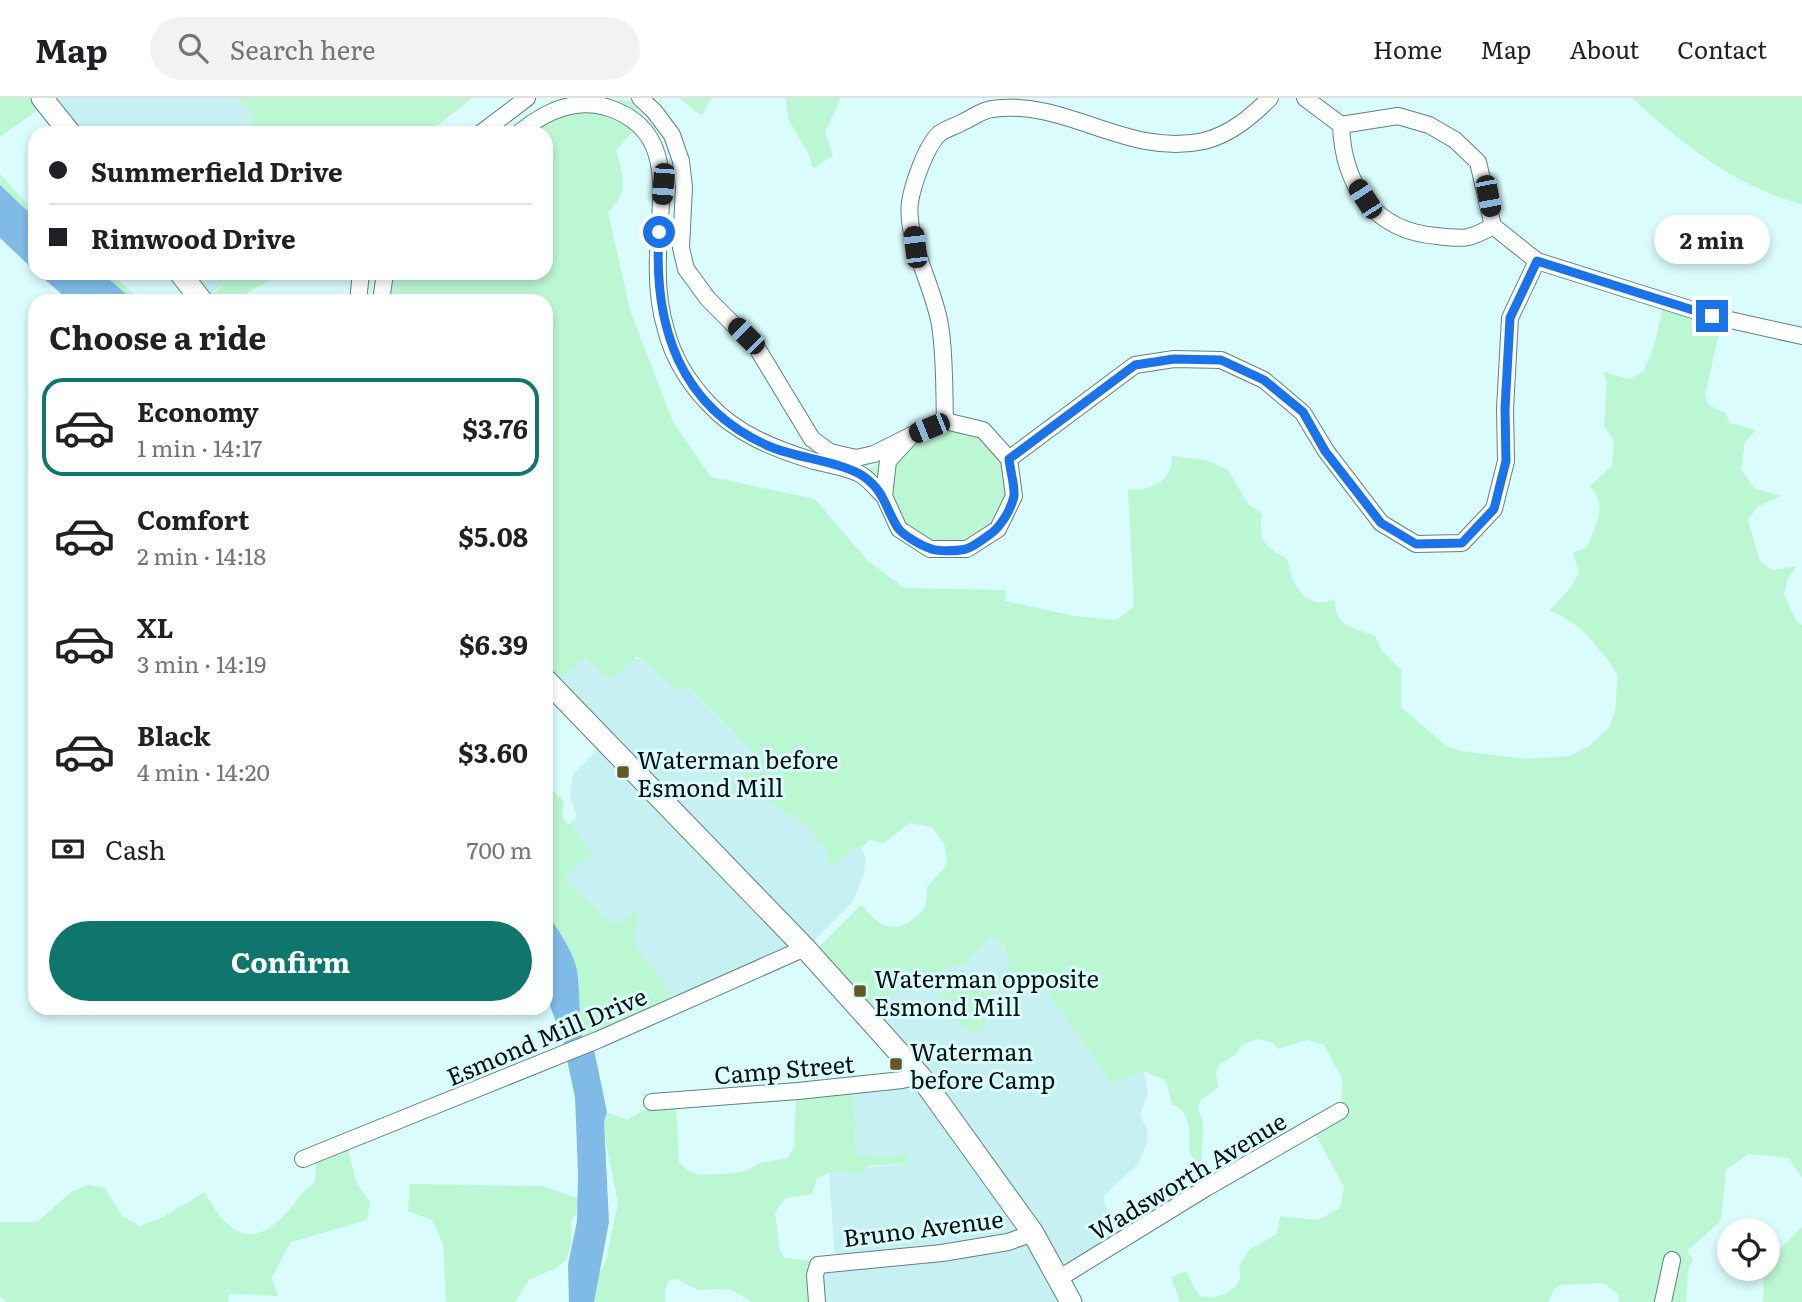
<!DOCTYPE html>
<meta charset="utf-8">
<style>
:root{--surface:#fff;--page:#f2f2f2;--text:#202124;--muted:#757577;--line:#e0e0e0;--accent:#0f766e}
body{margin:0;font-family:Literata,serif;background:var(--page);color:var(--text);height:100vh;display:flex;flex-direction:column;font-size:26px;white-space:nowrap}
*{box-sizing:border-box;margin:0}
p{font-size:23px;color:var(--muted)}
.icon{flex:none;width:38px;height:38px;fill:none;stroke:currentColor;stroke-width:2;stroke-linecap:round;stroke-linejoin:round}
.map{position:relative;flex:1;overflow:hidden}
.panel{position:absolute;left:28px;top:196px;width:525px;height:721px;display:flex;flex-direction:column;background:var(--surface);border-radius:21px;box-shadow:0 4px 10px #0003}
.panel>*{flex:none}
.banner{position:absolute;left:28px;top:28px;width:525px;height:154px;border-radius:21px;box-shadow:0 4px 10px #0003;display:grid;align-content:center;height:154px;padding:0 21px;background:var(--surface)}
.buttons{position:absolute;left:1717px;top:1120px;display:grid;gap:14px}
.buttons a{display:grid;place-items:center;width:63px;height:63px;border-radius:50%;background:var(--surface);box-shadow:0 4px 10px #0003;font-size:35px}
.end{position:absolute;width:32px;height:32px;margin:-16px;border:9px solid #1a73e8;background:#fff;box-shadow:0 0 0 4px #fff}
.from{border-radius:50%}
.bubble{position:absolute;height:49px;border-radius:24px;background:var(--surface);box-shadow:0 4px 10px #0003;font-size:23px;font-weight:700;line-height:49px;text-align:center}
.car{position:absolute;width:21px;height:42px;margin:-21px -10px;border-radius:9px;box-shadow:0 0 5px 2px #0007;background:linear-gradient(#222 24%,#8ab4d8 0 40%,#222 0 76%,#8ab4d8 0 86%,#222 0)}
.banner b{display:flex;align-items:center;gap:24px;height:66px;font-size:26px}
.banner b+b{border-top:2px solid var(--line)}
.banner i{width:18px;height:18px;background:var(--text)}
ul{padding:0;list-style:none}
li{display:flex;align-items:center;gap:21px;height:98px;margin:0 14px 10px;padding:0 7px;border:4px solid transparent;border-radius:21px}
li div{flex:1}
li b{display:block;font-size:26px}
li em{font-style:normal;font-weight:700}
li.on{border-color:var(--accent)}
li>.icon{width:63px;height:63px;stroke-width:1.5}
h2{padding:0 21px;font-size:32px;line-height:84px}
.pay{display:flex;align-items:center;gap:18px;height:77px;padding:0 21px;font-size:26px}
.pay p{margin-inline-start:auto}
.button{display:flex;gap:14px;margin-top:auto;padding:14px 21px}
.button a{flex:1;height:80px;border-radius:42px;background:var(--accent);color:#fff;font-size:28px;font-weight:700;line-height:80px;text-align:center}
header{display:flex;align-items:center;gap:42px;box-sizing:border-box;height:98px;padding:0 35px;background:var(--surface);border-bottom:2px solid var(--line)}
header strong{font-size:33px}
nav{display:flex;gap:38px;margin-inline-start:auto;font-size:24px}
.search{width:490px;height:63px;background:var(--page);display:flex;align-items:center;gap:18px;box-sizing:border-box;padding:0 24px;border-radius:38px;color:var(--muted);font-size:26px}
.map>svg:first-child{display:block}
</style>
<header>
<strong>Map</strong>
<div class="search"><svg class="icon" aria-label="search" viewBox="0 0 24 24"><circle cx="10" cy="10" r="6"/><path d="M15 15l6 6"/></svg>Search here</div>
<nav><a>Home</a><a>Map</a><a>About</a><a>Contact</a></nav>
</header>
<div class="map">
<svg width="1802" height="1204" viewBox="0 0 1802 1204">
<rect width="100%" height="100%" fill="#dafcfd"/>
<g fill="#c6f0f2">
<polygon points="44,0 239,0 253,19 251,25 242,35 71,35"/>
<polygon points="182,175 234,175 205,202"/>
<polygon points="585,558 643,561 675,592 688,589 756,658 755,666 726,696 763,699 800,723 826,751 861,750 866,759 864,776 853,803 808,849 675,910 635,848 636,812 621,825 613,826 569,786 567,779 591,755 570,726 577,718 570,698 573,676 605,644 554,587"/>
<polygon points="991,839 998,842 1010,857 1011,870 994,885 981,879 977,912 979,905 1024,874 1033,874 1112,984 1144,973 1148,995 1140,1017 1148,1034 1146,1048 1138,1066 1104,1098 1105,1107 1122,1138 1059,1178 1072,1204 820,1204 819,1173 835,1162 829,1074 908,1065 908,1055 889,1059 856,1056 854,995 915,986 871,910 897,892 914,874 935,877 949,869 965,865"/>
</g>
<g fill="#bbf7d2">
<polygon points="0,0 44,0 46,6 0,39"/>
<polygon points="239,0 472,0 428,35 242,35 251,25 253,19"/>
<path d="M562,0C580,0 615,0 630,4C636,8 640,16 645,21L616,52C623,78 630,94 608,114L630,212L673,324L711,379L815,401L867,462L904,490L1006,492L1005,503L1075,518L1117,522L1134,508L1128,391C1150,394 1173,383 1172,358L1206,362L1227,371L1249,407L1262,416C1258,442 1264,449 1287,461C1293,486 1303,514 1335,501C1334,529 1353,529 1375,538L1382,553L1401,572V609L1446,648L1462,653L1525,661L1570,658L1589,648L1610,628L1615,612L1618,578L1606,559L1581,531L1557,515L1549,513L1571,489L1579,475L1573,455L1587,449C1596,425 1608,411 1590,388L1612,368L1614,342L1604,328L1607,285L1603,274L1630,281L1643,274L1654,249L1663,207L1722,222L1705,297L1709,307L1725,315L1730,325L1756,332L1745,344L1741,371L1754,390L1780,398L1757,409L1748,422L1760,464L1773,472L1797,468L1787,482L1784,497L1797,524L1802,527V1080L1789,1060L1749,1056L1726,1072L1721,1123L1687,1153L1693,1161L1688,1172L1686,1204H1619L1618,1196L1603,1185L1562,1187L1554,1191L1548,1204H1180L1171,1179L1186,1173C1190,1181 1195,1193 1201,1198C1218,1204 1247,1190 1239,1168L1249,1152L1277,1136L1280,1118L1318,1122L1340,1110L1344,1089L1314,1034L1340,1015L1343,982L1324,947L1307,942L1278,951L1273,945L1257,941L1242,947L1234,958L1220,966L1216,975L1218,990L1201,1002L1198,1009L1203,1025L1201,1066L1190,1057C1189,1036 1193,1015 1172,1006L1166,983L1144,973L1112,985L1033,874L1024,875L979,905L977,912L987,926L976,937L954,921L939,896L981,878L987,883L994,885L1010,870C1010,857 1005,844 991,839L965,865L949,869L935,877L914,874L897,892L871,910L813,855L861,807C868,814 877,825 887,828C900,833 917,820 924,810C928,804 927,796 927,789L944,770L947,763L944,745L931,729L910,725L884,745L870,742L861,750H854L830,770L826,751L800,723L763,699L726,696L755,666L756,658L689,589L675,592L643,561L636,559L611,582L585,559L554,587L546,580V203H374L375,175H546V35H511L551,3Z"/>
<polygon points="679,0 711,0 703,16 699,16"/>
<polygon points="786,0 841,0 825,34 833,58 813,70 808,54 788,21"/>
<path d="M1632,0H1802V106C1737,90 1681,45 1632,0Z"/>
<polygon points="0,76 35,114 35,120 0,87"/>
<polygon points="102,175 109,175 143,203 130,201"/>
<polygon points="234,175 281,175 249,194 240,203 206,203"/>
<polygon points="948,318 1004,346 1010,365 1006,421 948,455 898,438 864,378 871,370"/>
<path d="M546,685L564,704L562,717L566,725L570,726L592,755L567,779L569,786L613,826L621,825L637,811L635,848L662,881L675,910L613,941L614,946L584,949C578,922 581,898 577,872C574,855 557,829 546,815Z"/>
<path d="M854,995L856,1056L889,1059L908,1055V1065L868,1068L863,1077C847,1071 833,1072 817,1080L812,1096L786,1100L775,1114L780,1153L785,1160L815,1163L820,1204H752L730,1191L697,1192L677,1181L669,1183L665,1192V1204H592L589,1189L605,1167L618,1105L605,1041L604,1023L607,1014L627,1022L654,1006L676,1007L679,1065L686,1071L698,1077L736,1075L746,1073L759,1065L788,1060L794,1048L796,999Z"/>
<path d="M348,1049L356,1084L370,1104L367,1122L291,1144L272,1179L278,1198L229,1196L228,1204H6L0,1198V1124H37L71,1094L88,1087L105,1090L122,1118L140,1128L163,1119L205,1094C220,1124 244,1153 277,1124C292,1112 300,1094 315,1084L317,1051Z"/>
<polygon points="410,1086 543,1088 579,1101 576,1116 571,1123 571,1147 566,1162 556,1170 529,1182 515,1204 446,1204 443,1146 432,1122 408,1113"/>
<polygon points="1802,1129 1802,1204 1763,1204 1764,1175 1779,1152"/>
</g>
<g fill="#80bbe7">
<polygon points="0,87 35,120 35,173 0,140"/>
<polygon points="37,175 102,175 134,203 70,203"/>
<path d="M546,815C557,829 574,855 577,872C581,898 578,921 584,949L593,947L607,1014L604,1023L609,1124L594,1204H569L568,1167L577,1123L578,1076L575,999L563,943L546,897Z"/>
</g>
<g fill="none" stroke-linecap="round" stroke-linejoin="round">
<defs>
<g id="street">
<polyline points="640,0 654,13 672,37 681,63 684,89 681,150 686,171 708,201 757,250 812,341 830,354 856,360 874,356 912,337 945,323 983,332 1009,361 1014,398 998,431 967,451 930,451 899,431 884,398 888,363 912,337"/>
<polyline points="1305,0 1341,27 1398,18 1429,27 1455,42 1478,64 1493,128 1537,163 1712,218 1802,238"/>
<path d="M1341,27C1343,86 1373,133 1437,138C1464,141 1469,142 1493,128"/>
<polyline points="481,35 527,0"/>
<path d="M519,35C544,14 573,0 606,9C679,31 659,100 658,158C657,182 659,209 666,232C673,259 689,285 708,305C736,336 775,351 814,363C830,367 846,369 860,376C869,381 876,391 884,398"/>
<polyline points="358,203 361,175"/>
<polyline points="381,203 385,175"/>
<path d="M945,323C944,291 945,258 940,227C934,189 905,141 910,104C913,86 926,48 939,36C945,31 956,28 963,24C972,20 982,12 992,11C1066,0 1127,60 1204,43C1231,36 1251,19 1270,0"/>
<polyline points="1009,361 1135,267 1174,261 1221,262 1264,282 1303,315 1326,353 1381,425 1416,446 1462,445 1494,411 1506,363 1505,311 1510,220 1537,163"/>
<polyline points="652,1004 798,993 902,982 920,978"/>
<polyline points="303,1061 600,941 805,850"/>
<polyline points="1058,1181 1206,1090 1340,1013"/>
<polyline points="817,1204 815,1177 818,1167 942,1155 1008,1144 1033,1135"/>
<polyline points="1663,1204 1672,1162"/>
</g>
<g id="secondary">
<polyline points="42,0 70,35"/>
<polyline points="180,175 202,203"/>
<polyline points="546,582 805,850 920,978 1033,1135 1071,1204"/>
</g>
</defs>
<use href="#street" stroke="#628182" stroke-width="18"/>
<use href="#secondary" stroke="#628182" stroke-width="23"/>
<use href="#street" stroke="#fff" stroke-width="16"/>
<use href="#secondary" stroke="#fff" stroke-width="21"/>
</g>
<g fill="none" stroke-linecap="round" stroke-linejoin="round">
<path stroke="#1a73e8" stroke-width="9" d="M659,134C653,227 679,310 771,349C797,360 842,364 863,378C885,393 885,410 898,430C903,437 920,447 929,450C937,454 957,453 966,451C973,449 982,442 989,437C1000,430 1011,412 1014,398C1015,388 1010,372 1009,361L1135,267L1174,261L1221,262L1264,282L1303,314L1325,353L1381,425L1416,446L1462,445L1494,411L1506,363L1505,311L1510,220L1537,163L1712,218"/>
</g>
<g fill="#655724" stroke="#dafcfd" stroke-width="2.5">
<rect x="616" y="667" width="14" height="14" rx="3.5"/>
<rect x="853" y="886" width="14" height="14" rx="3.5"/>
<rect x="889" y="959" width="14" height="14" rx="3.5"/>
</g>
<g text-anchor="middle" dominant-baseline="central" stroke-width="6" stroke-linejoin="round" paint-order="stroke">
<g font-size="24" fill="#051010" stroke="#dafcfd" text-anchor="start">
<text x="637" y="660">Waterman before<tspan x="637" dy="28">Esmond Mill</tspan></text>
<text x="874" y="879">Waterman opposite<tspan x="874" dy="28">Esmond Mill</tspan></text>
<text x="910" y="952">Waterman<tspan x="910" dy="28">before Camp</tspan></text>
</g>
<g font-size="24" fill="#051010" stroke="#dafcfd">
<text transform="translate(546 937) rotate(-23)">Esmond Mill Drive</text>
<text transform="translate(784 970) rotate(-5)">Camp Street</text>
<text transform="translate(1187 1077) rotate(-31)">Wadsworth Avenue</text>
<text transform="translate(923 1129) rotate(-7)">Bruno Avenue</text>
</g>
</g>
</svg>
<div class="buttons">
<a><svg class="icon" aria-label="locate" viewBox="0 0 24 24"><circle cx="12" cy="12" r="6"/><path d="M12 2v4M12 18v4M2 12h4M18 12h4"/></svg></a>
</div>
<i class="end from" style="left:659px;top:134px"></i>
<i class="end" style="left:1712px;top:218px"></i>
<div class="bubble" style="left:1654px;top:117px;width:116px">2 min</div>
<i class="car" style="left:663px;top:86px;rotate:184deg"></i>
<i class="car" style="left:1488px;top:98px;rotate:169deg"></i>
<i class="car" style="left:1365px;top:101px;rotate:327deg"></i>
<i class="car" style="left:915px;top:149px;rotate:353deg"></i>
<i class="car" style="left:746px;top:238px;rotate:315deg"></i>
<i class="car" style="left:929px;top:330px;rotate:248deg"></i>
<div class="banner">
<b><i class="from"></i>Summerfield Drive</b>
<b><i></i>Rimwood Drive</b>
</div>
<section class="panel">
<h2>Choose a ride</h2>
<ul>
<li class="on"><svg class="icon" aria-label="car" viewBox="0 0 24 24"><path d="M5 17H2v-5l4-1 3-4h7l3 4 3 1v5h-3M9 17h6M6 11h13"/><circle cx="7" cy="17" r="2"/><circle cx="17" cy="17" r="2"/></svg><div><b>Economy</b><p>1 min · 14:17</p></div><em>$3.76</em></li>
<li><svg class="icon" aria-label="car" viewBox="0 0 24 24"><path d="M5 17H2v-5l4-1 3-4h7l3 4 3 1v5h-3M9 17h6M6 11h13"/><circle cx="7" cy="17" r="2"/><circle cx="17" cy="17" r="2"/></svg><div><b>Comfort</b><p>2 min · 14:18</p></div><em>$5.08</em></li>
<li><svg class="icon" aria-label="car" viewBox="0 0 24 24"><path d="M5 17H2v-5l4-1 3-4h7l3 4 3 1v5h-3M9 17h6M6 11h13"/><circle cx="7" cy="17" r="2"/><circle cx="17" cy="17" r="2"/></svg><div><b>XL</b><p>3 min · 14:19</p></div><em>$6.39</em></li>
<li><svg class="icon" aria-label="car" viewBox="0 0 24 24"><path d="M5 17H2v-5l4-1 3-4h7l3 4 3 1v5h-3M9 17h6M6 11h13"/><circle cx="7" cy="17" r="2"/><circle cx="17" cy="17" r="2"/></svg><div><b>Black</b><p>4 min · 14:20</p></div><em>$3.60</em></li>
</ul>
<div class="pay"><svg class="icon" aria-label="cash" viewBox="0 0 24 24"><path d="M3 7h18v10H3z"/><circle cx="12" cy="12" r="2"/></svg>Cash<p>700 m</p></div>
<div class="button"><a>Confirm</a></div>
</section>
</div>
